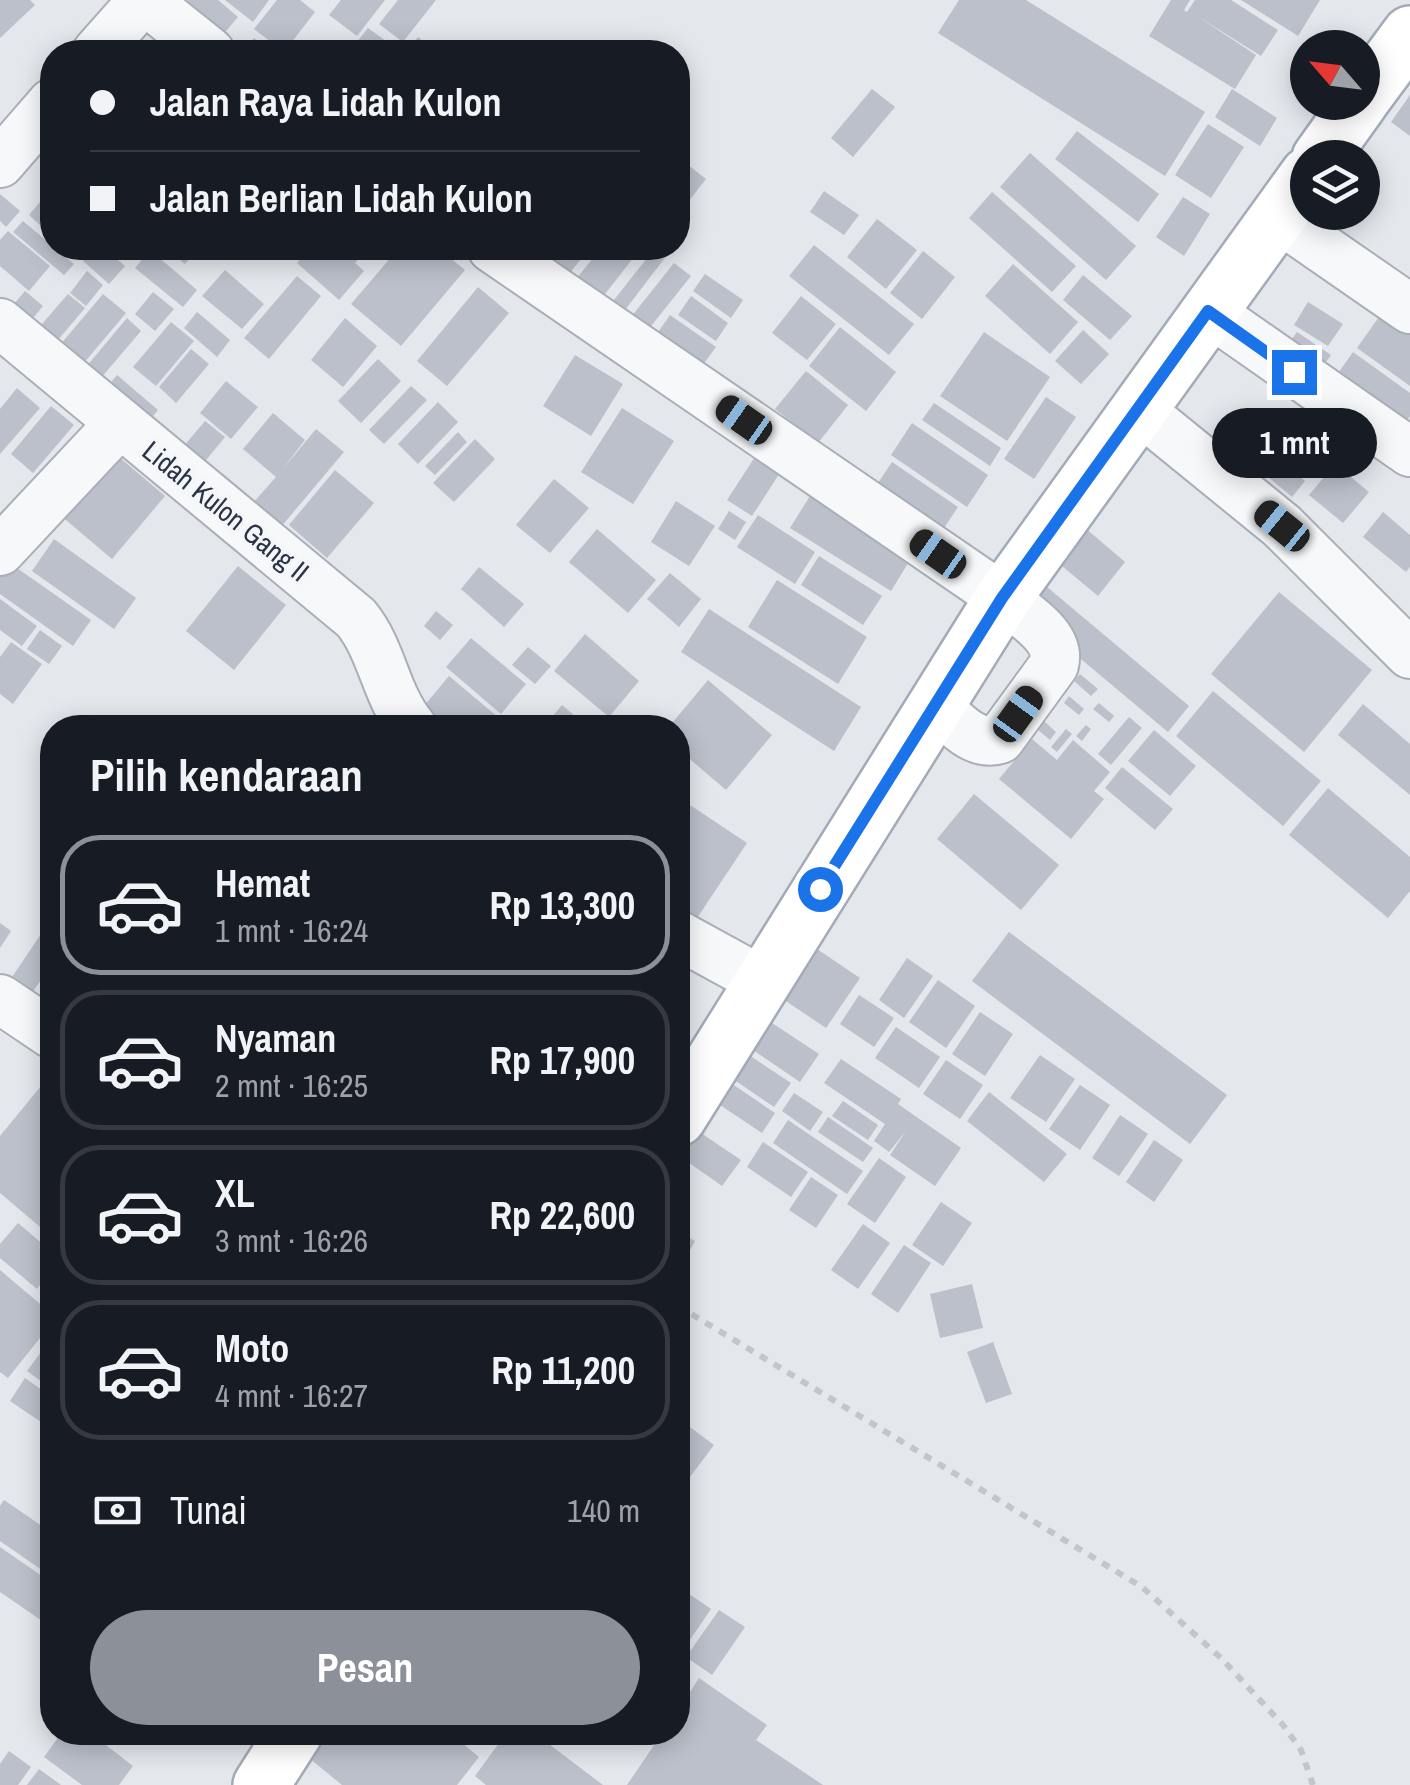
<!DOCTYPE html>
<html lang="id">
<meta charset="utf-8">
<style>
:root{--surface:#171b24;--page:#20242c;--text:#f1f3f6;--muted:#9ea1a6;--line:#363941;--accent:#8c9099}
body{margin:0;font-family:"Archivo Narrow",sans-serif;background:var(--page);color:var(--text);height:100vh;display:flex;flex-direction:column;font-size:38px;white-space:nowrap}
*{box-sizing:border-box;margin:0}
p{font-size:32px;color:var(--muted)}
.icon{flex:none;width:55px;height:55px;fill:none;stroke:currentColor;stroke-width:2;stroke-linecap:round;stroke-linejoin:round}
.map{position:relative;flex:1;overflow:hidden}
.sheet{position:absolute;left:40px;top:715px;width:650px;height:1030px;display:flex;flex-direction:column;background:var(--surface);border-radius:40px;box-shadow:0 5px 25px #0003}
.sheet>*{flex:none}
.banner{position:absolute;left:40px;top:40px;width:650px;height:220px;border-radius:40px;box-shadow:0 5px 25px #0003;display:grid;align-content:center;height:220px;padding:0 50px;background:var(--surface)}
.needle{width:65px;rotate:298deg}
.tools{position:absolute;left:1290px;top:30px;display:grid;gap:20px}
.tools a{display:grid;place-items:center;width:90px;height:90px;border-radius:50%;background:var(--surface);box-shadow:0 5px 25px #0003;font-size:50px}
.end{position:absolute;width:45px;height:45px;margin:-22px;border:12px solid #1a73e8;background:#fff;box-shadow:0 0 0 5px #fff}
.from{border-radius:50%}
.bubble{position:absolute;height:70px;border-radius:35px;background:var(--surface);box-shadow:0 5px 25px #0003;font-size:32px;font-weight:800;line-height:70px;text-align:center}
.car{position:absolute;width:30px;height:60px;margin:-30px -15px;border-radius:12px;box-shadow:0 0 8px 2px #0007;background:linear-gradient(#222 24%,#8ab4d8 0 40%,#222 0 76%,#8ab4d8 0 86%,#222 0)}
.banner b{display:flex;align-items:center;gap:35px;height:95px;font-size:38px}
.banner b+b{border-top:2px solid var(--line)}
.banner i{width:25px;height:25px;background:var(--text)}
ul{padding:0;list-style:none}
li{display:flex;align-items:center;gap:30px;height:140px;margin:0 20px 15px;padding:0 30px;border:5px solid var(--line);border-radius:40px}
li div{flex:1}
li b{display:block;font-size:38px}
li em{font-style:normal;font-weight:800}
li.on{border-color:var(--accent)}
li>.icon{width:90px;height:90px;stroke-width:1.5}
h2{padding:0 50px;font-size:45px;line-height:120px}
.pay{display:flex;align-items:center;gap:25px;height:110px;padding:0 50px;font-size:38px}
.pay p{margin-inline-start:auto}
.cta{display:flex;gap:20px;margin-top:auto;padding:20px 50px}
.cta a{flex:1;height:115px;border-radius:60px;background:var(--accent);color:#fff;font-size:40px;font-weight:800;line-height:115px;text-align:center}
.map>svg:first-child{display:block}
</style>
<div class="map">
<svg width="1410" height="1785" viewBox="0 0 1410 1785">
<rect width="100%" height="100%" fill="#e4e7ec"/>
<g fill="#bbc0ca">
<polygon points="0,0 30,0 35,5 0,38"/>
<polygon points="188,0 218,0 238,17 214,45 177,13"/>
<polygon points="225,0 269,0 253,22"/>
<polygon points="277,0 300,0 315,12 284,52 254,29"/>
<polygon points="341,0 385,0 357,36 329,15"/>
<polygon points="398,0 436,0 403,42 379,24"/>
<polygon points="959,0 1026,0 1205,112 1165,176 938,33"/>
<polygon points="1171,0 1190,0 1184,10 1187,12 1195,0 1231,0 1278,30 1261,56 1197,16 1256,55 1235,89 1149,36"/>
<polygon points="1241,0 1320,0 1298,36"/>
<polygon points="368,28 397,49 394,52 349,52"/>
<polygon points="418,37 437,52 406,52"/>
<polygon points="254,38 271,52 243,52"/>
<polygon points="872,89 895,107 853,157 831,138"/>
<polygon points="1232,89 1277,118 1260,146 1215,117"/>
<polygon points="1410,95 1410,136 1391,122"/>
<polygon points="1208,124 1244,147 1211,198 1175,175"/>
<polygon points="1077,131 1159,194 1138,222 1055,159"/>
<polygon points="1030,153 1136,246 1106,280 1000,187"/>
<polygon points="678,157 706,179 678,215"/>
<polygon points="50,190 52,192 52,236 29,215"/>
<polygon points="824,191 859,215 844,235 810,212"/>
<polygon points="992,192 1076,266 1052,292 969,218"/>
<polygon points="0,194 20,211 6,227 0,221"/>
<polygon points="1183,197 1210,214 1184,256 1156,237"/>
<polygon points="877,219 917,250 886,289 847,257"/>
<polygon points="23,221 74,264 64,275 13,232"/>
<polygon points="8,231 50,266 29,291 0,266 0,240"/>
<polygon points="814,245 914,324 889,355 789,276"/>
<polygon points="94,248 104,248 125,266 109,284 83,261"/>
<polygon points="111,248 132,248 123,258"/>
<polygon points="165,248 199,248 185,264"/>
<polygon points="280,248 302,248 293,259"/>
<polygon points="310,248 369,248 355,263 364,271 339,300 297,263"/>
<polygon points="399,248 438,248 465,270 401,346 351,304"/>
<polygon points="541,248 590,248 569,274 539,250"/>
<polygon points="601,248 641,248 602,298 577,278"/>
<polygon points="655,248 667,255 622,314 610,305"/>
<polygon points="150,250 197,290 183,307 135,268"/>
<polygon points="923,251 955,277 922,319 890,293"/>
<polygon points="674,263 691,276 648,330 631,317"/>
<polygon points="1013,264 1078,322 1050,354 985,296"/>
<polygon points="225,270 264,304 242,329 202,296"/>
<polygon points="87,271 103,285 86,306 70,293"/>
<polygon points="705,274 743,300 731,318 693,291"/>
<polygon points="1083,275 1132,316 1110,340 1063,300"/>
<polygon points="297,276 321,296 269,359 244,338"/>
<polygon points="478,287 509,313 447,386 417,361"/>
<polygon points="25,291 43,306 21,333 2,318"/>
<polygon points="153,292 174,309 155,331 135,314"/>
<polygon points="68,294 85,308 46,354 29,339"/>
<polygon points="103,294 126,313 72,377 49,358"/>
<polygon points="691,296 728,323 716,341 678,315"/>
<polygon points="801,296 836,324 807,360 772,333"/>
<polygon points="1308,302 1343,324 1328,346 1294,325"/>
<polygon points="197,312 230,340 217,357 184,328"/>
<polygon points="1381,314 1410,335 1410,386 1357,348"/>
<polygon points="670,315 716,347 699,370 654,338"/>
<polygon points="127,318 141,331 100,379 86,367"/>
<polygon points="345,318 377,346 343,387 311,360"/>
<polygon points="171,322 194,341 156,386 133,367"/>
<polygon points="840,327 896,372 866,411 809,366"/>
<polygon points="1083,330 1109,354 1081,384 1055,361"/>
<polygon points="984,332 1050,377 1007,441 940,396"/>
<polygon points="1297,332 1331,355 1315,377 1282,353"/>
<polygon points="191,349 209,364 176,403 159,387"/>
<polygon points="1353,352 1410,393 1410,416 1394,438 1327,389"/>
<polygon points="575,355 623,384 591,436 543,406"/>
<polygon points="378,359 401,381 361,423 338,401"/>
<polygon points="806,371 848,405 818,443 775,409"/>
<polygon points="117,375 158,410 139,433 98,398"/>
<polygon points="226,381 258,407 231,439 200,413"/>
<polygon points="411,386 427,400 384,444 369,430"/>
<polygon points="17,388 40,408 0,454 0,409"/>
<polygon points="1046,397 1076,417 1034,479 1004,459"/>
<polygon points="438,402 458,422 418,464 398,444"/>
<polygon points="934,403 1001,448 990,466 922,420"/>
<polygon points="51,406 74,425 33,473 11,454"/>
<polygon points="622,408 674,441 633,504 581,472"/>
<polygon points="1274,412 1317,448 1299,471 1255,435"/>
<polygon points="273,413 305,440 282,470 316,429 344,452 280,528 252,504 276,477 243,449"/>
<polygon points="205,421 225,437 192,477 172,460"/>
<polygon points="912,423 988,475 967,507 891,455"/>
<polygon points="458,432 467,442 435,475 425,466"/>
<polygon points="1255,438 1305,481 1292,497 1242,455"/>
<polygon points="475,439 495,459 454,502 433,483"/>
<polygon points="760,449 785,465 752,516 727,500"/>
<polygon points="113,452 165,496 112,559 60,515"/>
<polygon points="892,462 958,507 940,534 874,489"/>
<polygon points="1335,464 1369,492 1343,523 1309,495"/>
<polygon points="335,470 374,503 327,558 289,525"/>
<polygon points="554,479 589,508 550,553 516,525"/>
<polygon points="815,488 915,552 891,591 790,528"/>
<polygon points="676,501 715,526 689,566 651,542"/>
<polygon points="729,511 746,522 735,540 718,529"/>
<polygon points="1383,512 1410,535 1410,567 1406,572 1363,537"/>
<polygon points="758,515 815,552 795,584 737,547"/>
<polygon points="1084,527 1125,562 1098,596 1056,561"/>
<polygon points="597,529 656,580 628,613 569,562"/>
<polygon points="54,539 136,598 114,629 32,571"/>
<polygon points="819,556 882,596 863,625 801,585"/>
<polygon points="7,561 91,620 73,646 0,594 0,570"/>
<polygon points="238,566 286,605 234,670 186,631"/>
<polygon points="479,567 524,604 504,627 461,589"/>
<polygon points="670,573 701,599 679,627 647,599"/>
<polygon points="777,580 867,637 838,684 748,627"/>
<polygon points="1047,587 1189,706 1168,732 1026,613"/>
<polygon points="1279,592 1372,670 1304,752 1211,674"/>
<polygon points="0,599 37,626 22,646 0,630"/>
<polygon points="709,609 861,707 834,751 681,652"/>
<polygon points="436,611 453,625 440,640 424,626"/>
<polygon points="40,630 62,646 49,664 27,649"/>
<polygon points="585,634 639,681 609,717 554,671"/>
<polygon points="471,638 526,684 501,714 446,667"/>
<polygon points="11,642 42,664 13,704 0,694 0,657"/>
<polygon points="528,647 551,666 535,684 512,665"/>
<polygon points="1080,674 1098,689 1091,696 1074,681"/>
<polygon points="449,676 499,718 491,728 425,728 414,718"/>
<polygon points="708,680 772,735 726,790 678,749 678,728 668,728"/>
<polygon points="1213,691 1321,781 1283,826 1176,736"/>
<polygon points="1069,696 1084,709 1079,715 1064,703"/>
<polygon points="1099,703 1114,716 1109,722 1093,709"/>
<polygon points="1363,704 1410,744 1410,795 1338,735"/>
<polygon points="562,705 589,728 543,728"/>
<polygon points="1129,717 1142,728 1111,765 1098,754"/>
<polygon points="1044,721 1056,732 1050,740 1037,729"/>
<polygon points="1086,725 1091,729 1082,741 1076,736"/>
<polygon points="1066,729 1072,734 1057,752 1051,747"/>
<polygon points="1154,730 1196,766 1170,796 1128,761"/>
<polygon points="1032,739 1057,760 1073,740 1110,772 1094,791 1104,799 1071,839 999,779"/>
<polygon points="1122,767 1173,809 1155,830 1105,788"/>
<polygon points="1328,788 1410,857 1410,891 1388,918 1289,835"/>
<polygon points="974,794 1059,865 1021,910 937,839"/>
<polygon points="678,797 747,843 685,936 678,931"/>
<polygon points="49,922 52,924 52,964 25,1003 4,989"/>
<polygon points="0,923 11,931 0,948"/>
<polygon points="1009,932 1227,1095 1190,1144 972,981"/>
<polygon points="808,943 860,978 826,1028 774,993"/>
<polygon points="907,958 933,976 904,1018 879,1000"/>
<polygon points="938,980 975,1006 946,1048 909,1022"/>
<polygon points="859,995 894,1018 874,1047 840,1024"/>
<polygon points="980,1012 1013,1034 985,1076 952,1054"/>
<polygon points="769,1021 819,1054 800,1082 750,1048"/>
<polygon points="896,1027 940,1057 919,1088 875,1058"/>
<polygon points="743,1051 791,1083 774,1107 727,1075"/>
<polygon points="1040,1055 1075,1079 1046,1122 1010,1098"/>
<polygon points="841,1059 901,1099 898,1104 961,1148 935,1186 890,1155 906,1131 889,1152 874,1141 885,1124 824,1083"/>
<polygon points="946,1060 983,1085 960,1119 923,1094"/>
<polygon points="728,1081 775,1113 762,1133 714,1101"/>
<polygon points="1080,1085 1110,1105 1080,1150 1049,1129"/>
<polygon points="41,1086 52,1096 52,1237 0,1193 0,1136"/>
<polygon points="989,1092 1067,1154 1044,1182 967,1121"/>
<polygon points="794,1093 823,1112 810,1131 782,1111"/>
<polygon points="843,1101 878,1125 868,1140 832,1116"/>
<polygon points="1120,1115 1148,1134 1119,1176 1092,1158"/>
<polygon points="828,1117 873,1148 863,1162 818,1132"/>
<polygon points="788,1120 863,1171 847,1194 773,1143"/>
<polygon points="689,1125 741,1160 722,1186 678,1155 678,1143"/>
<polygon points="1154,1140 1183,1160 1154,1202 1126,1182"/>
<polygon points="763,1142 808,1172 791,1197 747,1167"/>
<polygon points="879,1158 906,1177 875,1223 847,1204"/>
<polygon points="811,1177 838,1195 816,1228 789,1210"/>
<polygon points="941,1202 972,1223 943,1266 912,1245"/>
<polygon points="18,1223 52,1252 52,1269 37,1289 0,1258 0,1244"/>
<polygon points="863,1224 890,1243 858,1289 831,1270"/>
<polygon points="678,1232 695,1241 683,1263 678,1260"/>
<polygon points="904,1245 931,1263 898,1313 871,1294"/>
<polygon points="0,1270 52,1314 52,1323 8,1378 0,1372"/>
<polygon points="972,1284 983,1328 940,1338 930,1294"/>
<polygon points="993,1342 1012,1394 986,1403 967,1352"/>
<polygon points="44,1348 52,1354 52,1389 27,1371"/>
<polygon points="25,1378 52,1397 52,1424 50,1428 10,1401"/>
<polygon points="678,1418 714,1445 690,1477 678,1467"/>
<polygon points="4,1500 52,1533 52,1577 0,1541 0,1506"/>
<polygon points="0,1547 52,1583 52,1612 45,1623 0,1592"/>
<polygon points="682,1589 711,1609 683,1650 678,1646 678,1595"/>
<polygon points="719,1610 745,1627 712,1675 686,1657"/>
<polygon points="699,1678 767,1725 756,1740 823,1785 627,1785 663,1732 678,1732 678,1711"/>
<polygon points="62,1732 89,1732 133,1766 119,1785 82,1785 44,1757"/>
<polygon points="329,1732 449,1732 479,1757 457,1785 342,1785 309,1758"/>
<polygon points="507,1732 533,1732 603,1785 486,1785 475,1776"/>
<polygon points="9,1751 31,1767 18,1785 0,1785 0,1764"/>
<polygon points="39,1769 61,1785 27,1785"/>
</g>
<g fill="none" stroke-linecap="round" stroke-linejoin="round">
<defs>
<g id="minor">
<polyline points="145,0 210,52"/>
<polyline points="97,52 143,0"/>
<polyline points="0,163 52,103"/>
<polyline points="1277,217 1410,309"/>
<path d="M492,248L1003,598C1023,615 1062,636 1054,665L1000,739C973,748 953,720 934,704"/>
<polyline points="1208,311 1410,452"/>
<path d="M0,323L356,618C383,651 385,695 413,728"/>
<polyline points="1137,408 1282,526 1410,654"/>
<polyline points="0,551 120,423"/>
<polyline points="678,935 762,981"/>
<polyline points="0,999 52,1034"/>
</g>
<g id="major">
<polyline points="1362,99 1410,34"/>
<polyline points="1320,158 1360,102"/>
<polyline points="678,1118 1003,598 1308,175"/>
<polyline points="261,1785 295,1732"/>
</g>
</defs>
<use href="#minor" stroke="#a9aeb7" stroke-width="52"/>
<use href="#major" stroke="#a3abb8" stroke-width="60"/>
<polyline stroke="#c2c5cb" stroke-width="6" stroke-dasharray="8 8" stroke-linecap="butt" points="678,1306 1142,1587 1222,1659 1283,1725 1301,1750 1313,1785"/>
<use href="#minor" stroke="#f7f8fa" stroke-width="48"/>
<use href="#major" stroke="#fff" stroke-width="55"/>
</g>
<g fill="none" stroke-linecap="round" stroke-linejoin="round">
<polyline stroke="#1a73e8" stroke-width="12" points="820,889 1002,598 1208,311 1294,372"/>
</g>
<g text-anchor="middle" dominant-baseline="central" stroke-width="8" stroke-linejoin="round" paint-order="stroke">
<g font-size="28" fill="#2b3445" stroke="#f4f6f9">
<text transform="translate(226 511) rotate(39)">Lidah Kulon Gang II</text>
</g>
</g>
</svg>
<div class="tools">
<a><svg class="needle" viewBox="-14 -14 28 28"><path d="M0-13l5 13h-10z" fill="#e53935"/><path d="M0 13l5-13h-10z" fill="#9ea1a6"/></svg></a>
<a><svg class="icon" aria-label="layers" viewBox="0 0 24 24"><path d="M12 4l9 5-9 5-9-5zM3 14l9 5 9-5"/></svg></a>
</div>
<i class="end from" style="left:820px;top:889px"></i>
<i class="end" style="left:1294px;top:372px"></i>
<div class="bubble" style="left:1212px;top:408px;width:165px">1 mnt</div>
<i class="car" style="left:744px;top:420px;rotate:305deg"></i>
<i class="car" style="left:1282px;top:526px;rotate:309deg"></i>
<i class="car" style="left:938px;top:554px;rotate:305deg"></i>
<i class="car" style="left:1018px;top:714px;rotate:36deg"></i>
<div class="banner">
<b><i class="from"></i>Jalan Raya Lidah Kulon</b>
<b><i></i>Jalan Berlian Lidah Kulon</b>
</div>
<section class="sheet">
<h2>Pilih kendaraan</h2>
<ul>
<li class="on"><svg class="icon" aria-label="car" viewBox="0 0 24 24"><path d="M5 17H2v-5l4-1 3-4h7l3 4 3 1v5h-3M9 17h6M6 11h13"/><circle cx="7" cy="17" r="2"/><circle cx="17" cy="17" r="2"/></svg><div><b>Hemat</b><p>1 mnt · 16:24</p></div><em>Rp 13,300</em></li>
<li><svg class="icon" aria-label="car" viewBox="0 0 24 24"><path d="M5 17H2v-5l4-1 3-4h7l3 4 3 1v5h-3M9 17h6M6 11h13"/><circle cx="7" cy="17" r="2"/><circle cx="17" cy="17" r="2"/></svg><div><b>Nyaman</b><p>2 mnt · 16:25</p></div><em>Rp 17,900</em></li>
<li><svg class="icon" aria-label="car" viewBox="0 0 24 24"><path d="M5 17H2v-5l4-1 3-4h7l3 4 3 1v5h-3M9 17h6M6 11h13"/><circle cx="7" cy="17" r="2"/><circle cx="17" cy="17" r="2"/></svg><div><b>XL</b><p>3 mnt · 16:26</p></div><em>Rp 22,600</em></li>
<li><svg class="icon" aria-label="car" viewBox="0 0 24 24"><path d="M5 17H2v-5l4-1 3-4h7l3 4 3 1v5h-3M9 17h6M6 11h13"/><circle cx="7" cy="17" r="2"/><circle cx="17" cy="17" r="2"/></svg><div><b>Moto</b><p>4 mnt · 16:27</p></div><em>Rp 11,200</em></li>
</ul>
<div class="pay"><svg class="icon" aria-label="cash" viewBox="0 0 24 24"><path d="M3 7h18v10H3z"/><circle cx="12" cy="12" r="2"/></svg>Tunai<p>140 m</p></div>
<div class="cta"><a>Pesan</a></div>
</section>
</div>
